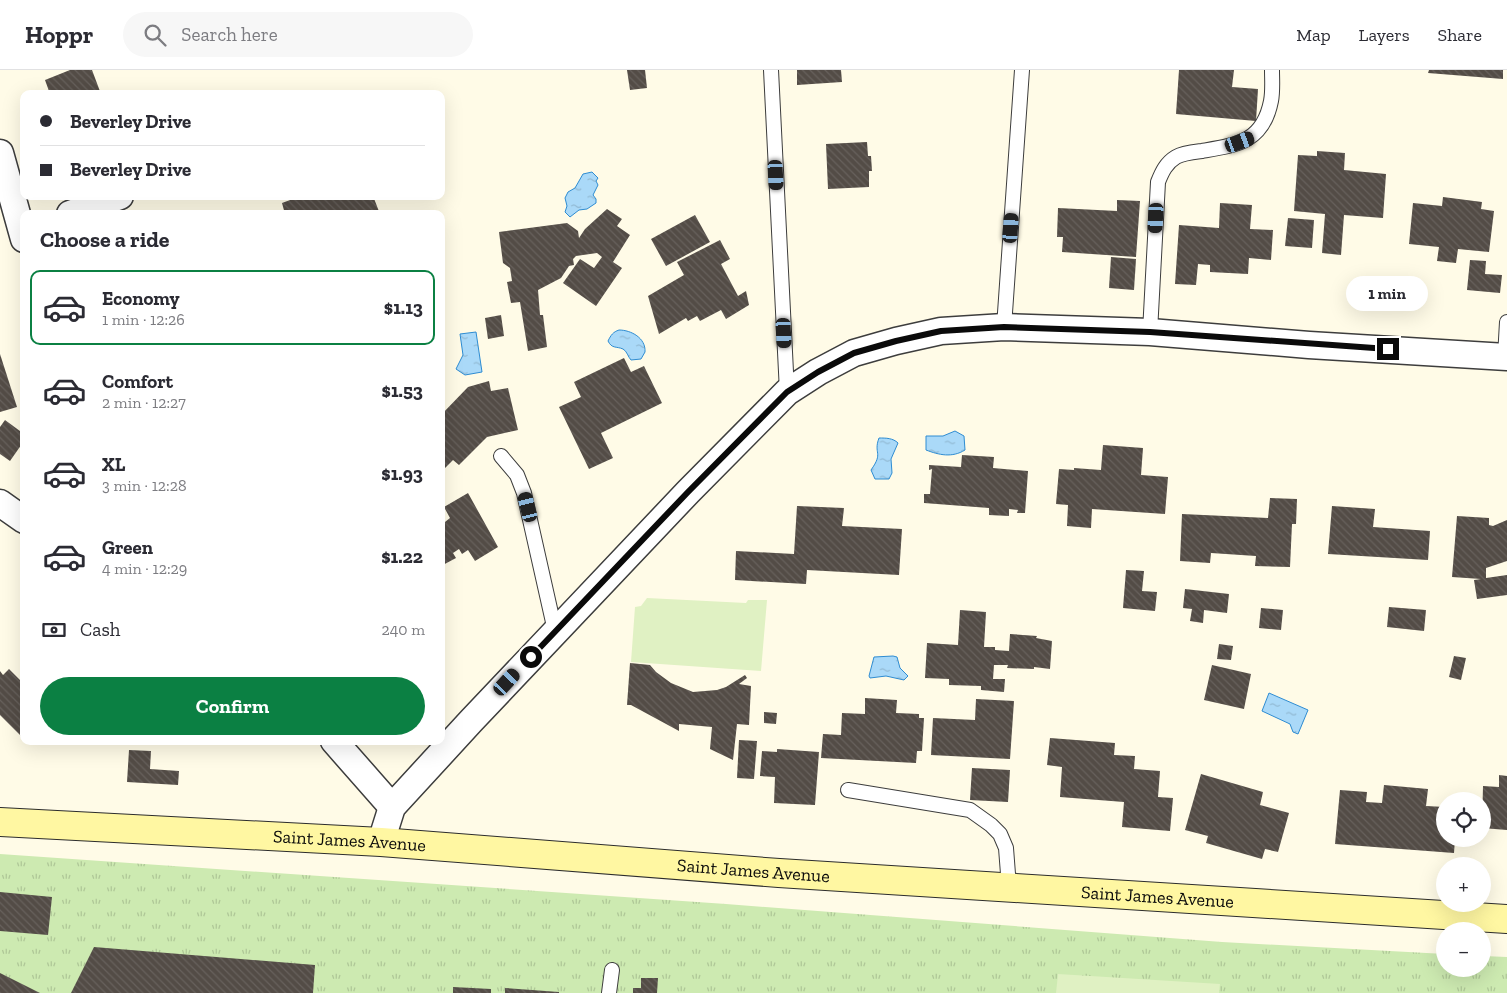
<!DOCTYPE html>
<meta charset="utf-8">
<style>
:root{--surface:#fff;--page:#f7f7f7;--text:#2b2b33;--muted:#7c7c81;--line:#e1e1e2;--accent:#0b8043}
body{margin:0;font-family:"Zilla Slab",serif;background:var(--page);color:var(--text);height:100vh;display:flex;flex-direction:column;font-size:19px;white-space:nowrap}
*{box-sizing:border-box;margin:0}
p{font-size:16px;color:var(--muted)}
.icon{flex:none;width:28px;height:28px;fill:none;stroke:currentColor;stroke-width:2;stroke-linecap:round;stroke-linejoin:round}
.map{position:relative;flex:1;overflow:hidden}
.details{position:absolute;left:20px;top:140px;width:425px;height:535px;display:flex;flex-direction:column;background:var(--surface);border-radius:10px;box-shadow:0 5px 20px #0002}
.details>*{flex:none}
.top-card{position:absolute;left:20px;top:20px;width:425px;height:110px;border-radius:10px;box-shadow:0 5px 20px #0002;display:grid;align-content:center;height:110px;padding:0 20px;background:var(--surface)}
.tools{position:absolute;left:1436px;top:722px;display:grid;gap:10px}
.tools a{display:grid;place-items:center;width:55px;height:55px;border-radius:50%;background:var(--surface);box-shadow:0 5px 20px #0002;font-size:25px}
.end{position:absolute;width:22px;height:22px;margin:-11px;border:6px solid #0a0a0a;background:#fff;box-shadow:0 0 0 2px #fff}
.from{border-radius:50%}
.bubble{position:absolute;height:35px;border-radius:18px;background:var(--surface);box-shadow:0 5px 20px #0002;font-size:16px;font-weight:700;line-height:35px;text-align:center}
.car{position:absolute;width:15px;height:30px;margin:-15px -8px;border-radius:6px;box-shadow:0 0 4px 1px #0007;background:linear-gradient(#222 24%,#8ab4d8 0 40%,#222 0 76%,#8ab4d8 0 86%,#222 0)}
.top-card b{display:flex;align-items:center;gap:18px;height:48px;font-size:19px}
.top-card b+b{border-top:1px solid var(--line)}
.top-card i{width:12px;height:12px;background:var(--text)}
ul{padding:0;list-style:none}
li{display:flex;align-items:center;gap:15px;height:75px;margin:0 10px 8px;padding:0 10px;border:2px solid transparent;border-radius:10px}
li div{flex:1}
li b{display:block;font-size:19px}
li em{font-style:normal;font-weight:700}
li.active{border-color:var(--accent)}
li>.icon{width:45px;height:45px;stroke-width:1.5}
h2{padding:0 20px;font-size:22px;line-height:60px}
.pay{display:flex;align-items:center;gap:12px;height:55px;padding:0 20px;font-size:19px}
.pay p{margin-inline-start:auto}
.primary-button{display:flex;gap:10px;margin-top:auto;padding:10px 20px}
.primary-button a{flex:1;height:58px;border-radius:30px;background:var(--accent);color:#fff;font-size:20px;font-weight:700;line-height:58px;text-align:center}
header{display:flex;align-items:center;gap:30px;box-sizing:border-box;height:70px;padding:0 25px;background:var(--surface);border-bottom:1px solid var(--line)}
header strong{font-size:24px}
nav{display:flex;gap:28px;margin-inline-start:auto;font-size:18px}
.search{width:350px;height:45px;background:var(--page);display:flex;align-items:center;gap:12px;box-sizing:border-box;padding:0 18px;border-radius:28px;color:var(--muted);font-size:19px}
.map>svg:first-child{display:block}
</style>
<header>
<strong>Hoppr</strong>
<div class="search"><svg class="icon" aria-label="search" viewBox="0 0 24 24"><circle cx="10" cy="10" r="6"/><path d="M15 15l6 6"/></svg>Search here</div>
<nav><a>Map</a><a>Layers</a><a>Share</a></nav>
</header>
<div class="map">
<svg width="1507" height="923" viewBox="0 0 1507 923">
<defs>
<pattern id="grass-tufts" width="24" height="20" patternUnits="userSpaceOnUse" patternTransform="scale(1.25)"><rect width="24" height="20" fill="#cdeab1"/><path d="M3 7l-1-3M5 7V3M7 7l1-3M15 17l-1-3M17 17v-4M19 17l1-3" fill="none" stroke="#afc797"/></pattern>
<pattern id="water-ripples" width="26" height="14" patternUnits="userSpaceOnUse" patternTransform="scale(1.25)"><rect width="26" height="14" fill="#aad9f8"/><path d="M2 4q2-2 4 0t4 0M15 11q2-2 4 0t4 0" fill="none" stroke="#91b9d3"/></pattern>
<pattern id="building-back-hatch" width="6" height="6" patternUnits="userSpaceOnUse" patternTransform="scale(1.25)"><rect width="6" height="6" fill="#534c46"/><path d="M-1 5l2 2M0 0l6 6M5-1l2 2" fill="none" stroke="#67615c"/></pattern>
</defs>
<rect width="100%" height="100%" fill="#fffbe7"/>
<polygon fill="url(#grass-tufts)" points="0,784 726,834 1222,872 1445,884 1445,899 1482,899 1483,886 1507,887 1507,923 0,923"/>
<g fill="#e0f1c3">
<polygon points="647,528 746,533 748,530 767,530 761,601 631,592 635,537 641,536"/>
<polygon points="1058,904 1220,914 1219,923 1056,923"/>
</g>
<g fill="url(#water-ripples)" stroke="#2e8cd2">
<polygon points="592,102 598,108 596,111 598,115 593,125 596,129 596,133 587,139 579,140 570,147 565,142 567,136 565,128 568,122 575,118 583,104"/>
<path d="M619,260C631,260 646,268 645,282L641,289L631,290C628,287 627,281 623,279C616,276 612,279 608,271C611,265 613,262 619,260Z"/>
<polygon points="476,262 482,302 465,305 456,299 463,285 460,264"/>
<path d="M955,361L964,366L965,380C952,388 939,385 926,380V366H943Z"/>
<path d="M879,368C886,368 893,368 898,373L891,389L892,403L889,409H875L871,400C884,382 873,384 879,368Z"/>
<polygon points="893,586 897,587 900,598 908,606 904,610 886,606 870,608 869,606 874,587"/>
<polygon points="1269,623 1308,640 1298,664 1293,662 1290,654 1262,641"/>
</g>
<g fill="url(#building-back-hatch)">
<polygon points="70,0 92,0 101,24 50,24 45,10"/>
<polygon points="627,0 645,0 647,18 630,20"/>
<polygon points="797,0 841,0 842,12 797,15"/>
<polygon points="1179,0 1234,0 1232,17 1258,19 1256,51 1176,44"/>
<polygon points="1429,0 1503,0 1503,9 1428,3"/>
<polygon points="867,72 868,86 871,86 872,101 869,101 869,117 828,119 826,74"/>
<polygon points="1317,81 1345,83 1344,100 1386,104 1383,148 1344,145 1341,185 1322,183 1325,144 1294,141 1298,85 1317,86"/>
<polygon points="301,126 373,126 380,144 285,144 282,133"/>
<polygon points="1443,127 1482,132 1481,139 1494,141 1489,182 1458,179 1456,193 1437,191 1439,177 1409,174 1413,133 1442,136"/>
<polygon points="1117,130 1140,131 1136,187 1062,182 1063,167 1057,167 1058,138 1117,141"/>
<polygon points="1220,133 1252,135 1250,159 1273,160 1271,190 1249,188 1248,204 1210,202 1210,195 1198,194 1196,215 1175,214 1179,155 1219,158"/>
<polygon points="607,139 622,149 617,156 630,165 613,192 622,198 596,236 563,213 580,189 594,198 602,187 597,183 576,186 573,189 574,195 569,196 561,208 538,220 540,245 543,245 547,277 528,281 520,232 511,233 507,212 512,211 510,198 503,193 499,162 567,153 578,161 579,168 585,159"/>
<polygon points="695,145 710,172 666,196 651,169"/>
<polygon points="1288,148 1314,150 1312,178 1285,176"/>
<polygon points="720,170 730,189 721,194 738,226 746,221 749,235 726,249 721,240 700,251 697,246 688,251 686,248 659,264 648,226 684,205 677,192"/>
<polygon points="1111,187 1136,189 1134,220 1109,218"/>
<polygon points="1470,190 1486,191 1485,204 1502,205 1500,223 1467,220"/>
<polygon points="501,245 504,266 488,269 485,248"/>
<polygon points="0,284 17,337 0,342"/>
<polygon points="624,288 631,302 644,296 662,333 601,363 613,388 589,399 559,337 581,327 574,312"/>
<polygon points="489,311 491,321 508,318 518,360 487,367 459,395 453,390 441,402 441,345 468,317"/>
<polygon points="5,350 24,364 24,371 10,391 0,384 0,357"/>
<polygon points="1103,375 1143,378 1141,405 1168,407 1165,444 1092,439 1091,458 1067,456 1068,435 1056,434 1059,399 1074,400 1074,398 1101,400"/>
<polygon points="962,385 994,387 993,398 1028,401 1025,443 1017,443 1018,440 1009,439 1009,446 989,445 989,438 924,433 924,424 930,424 932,399 929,400 929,395 961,397"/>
<polygon points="468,423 498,477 475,491 468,480 462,484 459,479 453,483 456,488 441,496 441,446 445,452 450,448 444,437"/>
<polygon points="1270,428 1297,429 1296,454 1292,454 1290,497 1255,496 1256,486 1211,483 1210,493 1180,491 1182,444 1268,448"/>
<polygon points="797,436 844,438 842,456 902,459 899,505 807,500 806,514 735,510 736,481 794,484"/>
<polygon points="1332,436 1375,439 1373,457 1430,461 1428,490 1328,484"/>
<polygon points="1457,446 1489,448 1489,455 1493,456 1507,450 1507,491 1486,498 1486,508 1507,505 1507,525 1477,529 1474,510 1481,509 1452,507"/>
<polygon points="1126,500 1144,501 1142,521 1157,522 1155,541 1123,538"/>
<polygon points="1185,519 1229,524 1227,543 1204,540 1203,553 1190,551 1192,539 1183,538"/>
<polygon points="1389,537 1426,540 1424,561 1387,557"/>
<polygon points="1261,538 1283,540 1281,560 1259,558"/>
<polygon points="960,540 986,542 984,577 995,577 995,580 1009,581 1010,564 1037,566 1036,568 1052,571 1050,599 1034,597 1034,599 1007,598 1008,595 994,595 993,609 1005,609 1004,622 981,620 981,616 949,615 949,609 925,608 927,573 958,575"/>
<polygon points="1219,574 1233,576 1231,590 1217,589"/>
<polygon points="1454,586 1466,588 1461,610 1449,607"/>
<polygon points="630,593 650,595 656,602 671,613 693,622 717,620 726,617 745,605 747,608 739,614 751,616 749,655 737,654 733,690 710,679 712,657 679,654 679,661 631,635 627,635"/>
<polygon points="1212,595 1251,604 1244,639 1204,630"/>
<polygon points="9,599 24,614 24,669 0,645 0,601 3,605"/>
<polygon points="865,628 897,630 896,643 919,644 919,648 924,648 922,681 917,681 916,693 821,688 823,664 841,665 842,643 865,644"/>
<polygon points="976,629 1014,631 1010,689 931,685 933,648 975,650"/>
<polygon points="764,642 777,643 776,654 764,653"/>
<polygon points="1050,668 1115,673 1114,685 1135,686 1134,699 1160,701 1158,727 1173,728 1170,761 1122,757 1124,732 1060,727 1062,697 1047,695"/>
<polygon points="739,670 757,671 754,709 737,708"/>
<polygon points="777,679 819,682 815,735 774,733 775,707 760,706 762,681 777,682"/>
<polygon points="129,680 151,681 150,699 179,701 178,715 127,712"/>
<polygon points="972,698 1010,700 1008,732 970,730"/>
<polygon points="1201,704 1263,722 1260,735 1289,743 1278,782 1265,779 1262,789 1206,773 1208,766 1185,760"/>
<polygon points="1499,705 1507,706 1507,760 1482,758 1483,716 1499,717"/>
<polygon points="1384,715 1428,719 1426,736 1445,737 1445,769 1455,769 1454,783 1335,774 1340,720 1367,722 1366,732 1382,733"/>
<polygon points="0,822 52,827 48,865 0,861"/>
<polygon points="94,877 315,895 313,923 71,923"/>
<polygon points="0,903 40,923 0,923"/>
<polygon points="641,908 658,908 657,923 633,923 633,918 641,918"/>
<polygon points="453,917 491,919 491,923 453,923"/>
<polygon points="505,918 559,922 559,923 505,923"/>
</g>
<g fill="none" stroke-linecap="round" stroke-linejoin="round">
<defs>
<g id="service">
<polyline points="771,0 787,322"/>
<polyline points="1004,257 1022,0"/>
<path d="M1150,262L1158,112C1162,102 1166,93 1176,87C1183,83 1194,82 1202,81C1237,75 1263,72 1271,31C1273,21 1272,10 1272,0"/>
<polyline points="1505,287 1507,252"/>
<polyline points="501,386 517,405 524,423 555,561"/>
<polyline points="848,720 970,740 991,755 1000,764 1006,778 1009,817"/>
<polyline points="609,923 612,900"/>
</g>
<g id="minor">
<polyline points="0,83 24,169"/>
<polyline points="70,144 120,126"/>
<polyline points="0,433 24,450"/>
<polyline points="334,671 392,737"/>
<polyline points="381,772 392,737 471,651 688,422 787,322 818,302 854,283 896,271 941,261 1004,257 1150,262 1309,275 1507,287"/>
</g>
<g id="secondary">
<path id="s1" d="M0,752L381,772L779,803L1507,849"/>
</g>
</defs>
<use href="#service" stroke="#3d3d3d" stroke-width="16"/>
<use href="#minor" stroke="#3d3d3d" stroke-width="29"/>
<use href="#secondary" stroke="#2c2c2c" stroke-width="30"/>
<use href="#service" stroke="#fff" stroke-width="14"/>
<use href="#minor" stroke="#fff" stroke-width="26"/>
<use href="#secondary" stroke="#fff7a2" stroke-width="28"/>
</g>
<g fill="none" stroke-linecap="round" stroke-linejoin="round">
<polyline stroke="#0a0a0a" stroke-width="6" points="531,587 688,422 787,322 818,302 854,283 896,271 941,261 1004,257 1150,262 1388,279"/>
</g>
<g text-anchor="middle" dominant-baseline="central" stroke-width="5" stroke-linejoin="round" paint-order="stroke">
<g font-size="18" fill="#0a0a0a" stroke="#fff">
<text stroke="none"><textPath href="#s1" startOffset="350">Saint James Avenue</textPath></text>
<text stroke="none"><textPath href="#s1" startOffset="755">Saint James Avenue</textPath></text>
<text stroke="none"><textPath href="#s1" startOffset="1160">Saint James Avenue</textPath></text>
</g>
</g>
</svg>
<div class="tools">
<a><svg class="icon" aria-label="locate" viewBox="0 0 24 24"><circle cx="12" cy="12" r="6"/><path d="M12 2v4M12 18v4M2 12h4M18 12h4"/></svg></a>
<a>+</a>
<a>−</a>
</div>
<i class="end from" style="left:531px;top:587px"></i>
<i class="end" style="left:1388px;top:279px"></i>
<div class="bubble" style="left:1346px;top:206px;width:82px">1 min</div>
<i class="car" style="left:1240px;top:72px;rotate:70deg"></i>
<i class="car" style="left:776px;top:105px;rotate:177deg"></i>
<i class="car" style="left:1156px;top:148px;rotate:183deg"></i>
<i class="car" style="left:1011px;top:158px;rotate:4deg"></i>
<i class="car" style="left:784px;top:263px;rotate:177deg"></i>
<i class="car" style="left:528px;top:437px;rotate:346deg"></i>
<i class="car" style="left:507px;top:612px;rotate:43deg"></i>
<div class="top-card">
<b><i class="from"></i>Beverley Drive</b>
<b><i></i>Beverley Drive</b>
</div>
<section class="details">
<h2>Choose a ride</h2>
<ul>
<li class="active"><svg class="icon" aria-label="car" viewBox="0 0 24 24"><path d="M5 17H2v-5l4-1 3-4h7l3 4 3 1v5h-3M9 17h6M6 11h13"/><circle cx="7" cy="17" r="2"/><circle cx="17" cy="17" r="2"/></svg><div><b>Economy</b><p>1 min · 12:26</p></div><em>$1.13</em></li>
<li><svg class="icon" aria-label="car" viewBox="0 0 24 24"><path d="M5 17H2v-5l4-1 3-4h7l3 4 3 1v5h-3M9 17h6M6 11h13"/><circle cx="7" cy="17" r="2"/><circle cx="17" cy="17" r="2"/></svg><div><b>Comfort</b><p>2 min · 12:27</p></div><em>$1.53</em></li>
<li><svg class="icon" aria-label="car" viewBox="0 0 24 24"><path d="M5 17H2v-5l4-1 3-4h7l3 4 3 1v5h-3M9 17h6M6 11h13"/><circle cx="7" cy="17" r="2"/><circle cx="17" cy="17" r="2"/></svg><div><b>XL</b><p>3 min · 12:28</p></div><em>$1.93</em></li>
<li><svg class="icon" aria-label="car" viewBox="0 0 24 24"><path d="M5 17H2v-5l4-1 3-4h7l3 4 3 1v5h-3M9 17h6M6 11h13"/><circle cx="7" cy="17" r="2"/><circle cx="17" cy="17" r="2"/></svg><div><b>Green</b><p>4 min · 12:29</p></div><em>$1.22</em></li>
</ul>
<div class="pay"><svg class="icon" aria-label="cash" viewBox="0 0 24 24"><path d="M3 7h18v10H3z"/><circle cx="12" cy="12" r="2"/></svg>Cash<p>240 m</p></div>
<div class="primary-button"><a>Confirm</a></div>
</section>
</div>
